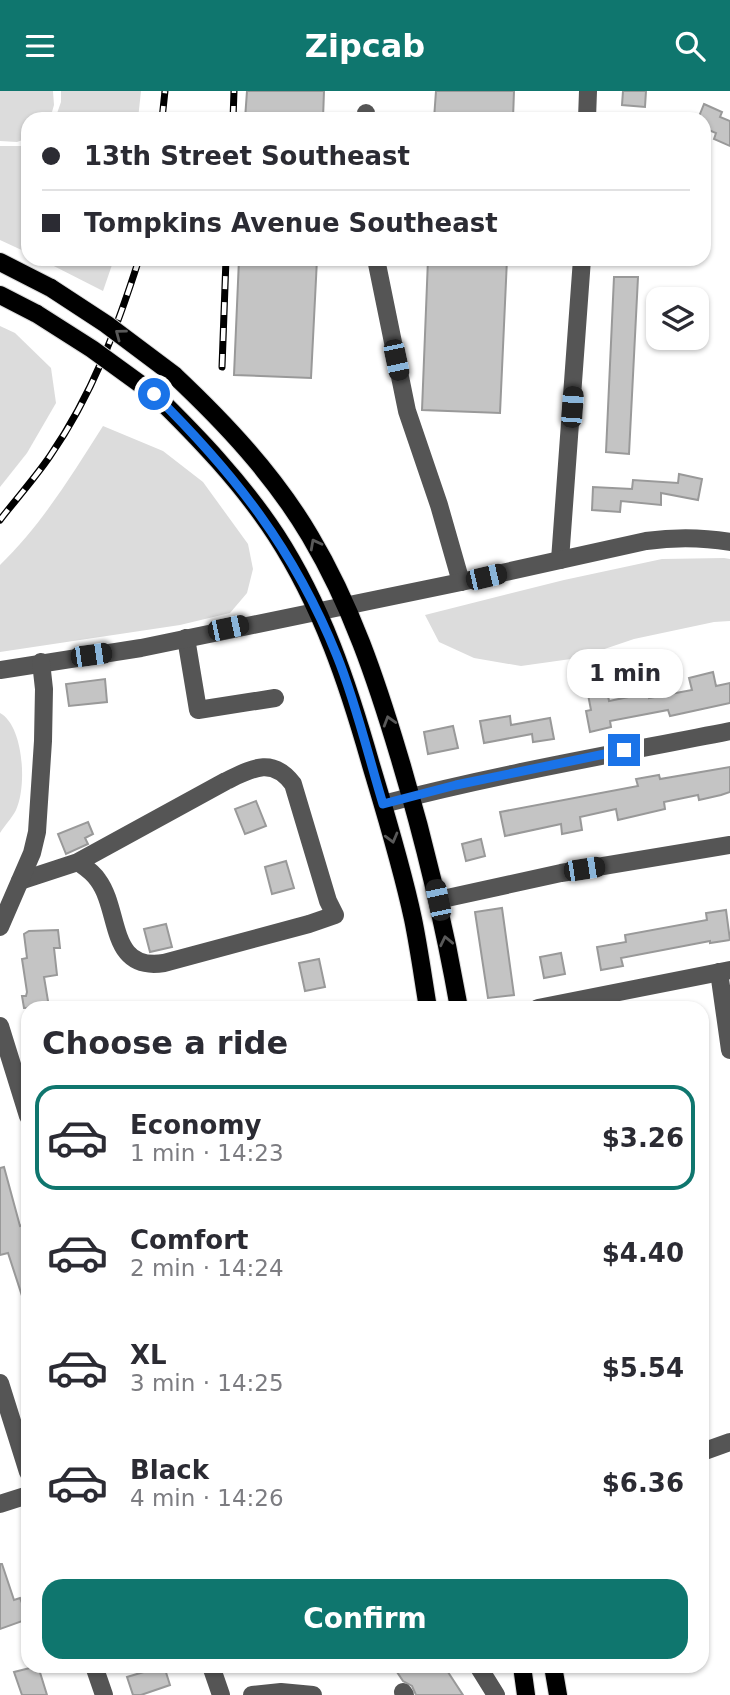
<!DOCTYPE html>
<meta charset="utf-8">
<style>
:root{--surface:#fff;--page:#f2f2f3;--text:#2b2b33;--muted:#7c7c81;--line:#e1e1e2;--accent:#0f766e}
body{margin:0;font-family:"DejaVu Sans",sans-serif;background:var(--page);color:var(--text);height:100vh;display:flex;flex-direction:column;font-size:26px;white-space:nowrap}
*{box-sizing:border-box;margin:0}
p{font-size:23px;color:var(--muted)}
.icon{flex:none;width:38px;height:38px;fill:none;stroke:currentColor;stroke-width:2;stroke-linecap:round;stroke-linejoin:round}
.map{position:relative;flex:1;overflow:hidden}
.panel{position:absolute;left:21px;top:910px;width:688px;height:672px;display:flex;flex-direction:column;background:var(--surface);border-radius:21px;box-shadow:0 2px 5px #0004}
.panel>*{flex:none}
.guide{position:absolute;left:21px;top:21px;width:690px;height:154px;border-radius:21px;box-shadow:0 2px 5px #0004;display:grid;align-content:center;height:154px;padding:0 21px;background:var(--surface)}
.buttons{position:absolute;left:646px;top:196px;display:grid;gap:14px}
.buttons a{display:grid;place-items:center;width:63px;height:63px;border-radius:14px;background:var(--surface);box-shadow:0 2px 5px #0004;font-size:35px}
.end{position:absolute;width:32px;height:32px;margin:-16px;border:9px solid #1a73e8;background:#fff;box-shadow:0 0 0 4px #fff}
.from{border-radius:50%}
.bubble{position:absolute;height:49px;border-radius:21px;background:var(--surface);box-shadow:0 2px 5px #0004;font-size:23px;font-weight:600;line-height:49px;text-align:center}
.car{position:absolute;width:21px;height:42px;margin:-21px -10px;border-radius:9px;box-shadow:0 0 5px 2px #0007;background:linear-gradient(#222 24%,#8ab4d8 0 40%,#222 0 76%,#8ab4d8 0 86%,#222 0)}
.guide b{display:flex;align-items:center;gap:24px;height:66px;font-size:26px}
.guide b+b{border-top:2px solid var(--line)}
.guide i{width:18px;height:18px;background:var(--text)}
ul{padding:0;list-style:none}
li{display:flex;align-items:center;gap:21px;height:105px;margin:0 14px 10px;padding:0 7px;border:4px solid transparent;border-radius:21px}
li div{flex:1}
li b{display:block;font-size:26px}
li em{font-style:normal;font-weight:600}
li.active{border-color:var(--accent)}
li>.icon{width:63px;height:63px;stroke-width:1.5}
h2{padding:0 21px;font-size:32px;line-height:84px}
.button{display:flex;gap:14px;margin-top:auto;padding:14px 21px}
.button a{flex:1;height:80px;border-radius:21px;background:var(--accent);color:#fff;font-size:28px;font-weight:600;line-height:80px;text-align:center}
header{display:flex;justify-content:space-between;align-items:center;height:91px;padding:0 21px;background:var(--accent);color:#fff;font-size:32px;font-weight:600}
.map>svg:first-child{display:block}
</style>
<header><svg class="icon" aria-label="menu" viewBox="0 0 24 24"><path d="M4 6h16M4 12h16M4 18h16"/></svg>Zipcab<svg class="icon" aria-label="search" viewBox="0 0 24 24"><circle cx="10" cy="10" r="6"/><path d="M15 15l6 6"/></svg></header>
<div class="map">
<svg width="730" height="1604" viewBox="0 0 730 1604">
<rect width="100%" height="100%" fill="#fff"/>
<g fill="#dcdcdc">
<polygon points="0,0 53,0 54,14 50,28 28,28 28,47 17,51 0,50"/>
<polygon points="61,0 141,0 138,28 55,28 61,11"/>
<polygon points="28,53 28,162 0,149 0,55 22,55"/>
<polygon points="40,168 114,168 103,200"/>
<polygon points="0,235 15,242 51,277 56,312 27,362 0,396"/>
<path d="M103,335L163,360L203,391L248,453L253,478L247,502L230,522L180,534L0,561V474C42,433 72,384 103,335Z"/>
<polygon points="724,467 730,468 730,530 714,531 634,548 578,567 521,575 474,567 439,551 425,524 564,489 662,468"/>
<path d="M0,622C24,635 27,696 16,719C12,727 5,734 0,742Z"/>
</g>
<g fill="#c4c4c4" stroke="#999" stroke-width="2">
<polygon points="247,0 324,0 323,28 245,28"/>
<polygon points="436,0 514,0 513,28 434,28"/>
<polygon points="623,0 646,0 645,16 622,14"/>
<polygon points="704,13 722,21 720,26 730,30 730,55 714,48 716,42 704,37 704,28 698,28"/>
<polygon points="239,168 317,168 311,287 234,284"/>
<polygon points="428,168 507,168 500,322 422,319"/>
<polygon points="614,186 638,186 629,363 606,361"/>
<polygon points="679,383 702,388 698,409 661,402 661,414 621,410 620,421 592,419 593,396 632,398 633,389 678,392"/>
<polygon points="713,581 716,595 730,592 730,612 670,625 668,619 610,630 611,636 590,641 586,620 591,619 586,593 605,590 609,610 648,602 649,607 692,599 689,587"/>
<polygon points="105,588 107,611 69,615 66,593"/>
<polygon points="510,625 511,634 550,627 554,648 533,651 532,643 484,652 480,630"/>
<polygon points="453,635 458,657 428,663 424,641"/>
<polygon points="730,676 730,701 721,704 699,709 698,704 664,711 665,718 618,729 616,718 580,726 582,739 562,743 561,733 505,745 500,721 638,695 636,688 659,684 660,688"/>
<polygon points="256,710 266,735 245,743 235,718"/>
<polygon points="88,731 93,743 85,747 88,753 66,763 58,743"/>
<polygon points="481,748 485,765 466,770 462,753"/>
<polygon points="286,770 294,797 272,803 265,776"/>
<polygon points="502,817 514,904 488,907 475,821"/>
<polygon points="726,819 730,849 710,852 710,850 621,867 623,875 601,879 597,856 626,851 625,844 707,829 706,822"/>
<polygon points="166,833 172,856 150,861 144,838"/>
<polygon points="58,839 60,857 54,857 57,884 44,886 49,916 24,917 22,905 26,905 27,901 22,868 27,867 24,843 29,840"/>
<polygon points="561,862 565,883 544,887 540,866"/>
<polygon points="319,868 325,896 305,900 299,872"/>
<polygon points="4,1076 20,1135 24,1134 28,1149 28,1216 26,1217 8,1162 0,1164 0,1077"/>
<polygon points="0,1473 2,1473 14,1509 20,1507 28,1528 0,1538"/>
<polygon points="38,1575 47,1604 22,1604 14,1581"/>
<polygon points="164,1575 170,1594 141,1604 133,1604 127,1586"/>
<polygon points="393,1575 444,1575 463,1604 416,1604 412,1595 403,1590"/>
</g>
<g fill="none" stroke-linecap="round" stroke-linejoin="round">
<defs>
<g id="major">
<polyline points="0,171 51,197"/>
<polyline points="0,204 37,223"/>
<path d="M174,284C225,332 274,384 310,445C351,514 376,588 399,665C424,748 444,832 459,917"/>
<path d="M154,303C198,346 242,392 276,444C322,515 348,593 371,674C386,724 402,776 413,828C419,857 423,887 428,917"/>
<polyline points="522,1575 526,1604"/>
<polyline points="553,1575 558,1604"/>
</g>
</defs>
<use href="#major" stroke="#dbdbdb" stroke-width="20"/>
<g stroke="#555" stroke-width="18">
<polyline points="366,22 366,28"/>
<polyline points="587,28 588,0"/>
<polyline points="376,168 407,320 439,414 461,491"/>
<polyline points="560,469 582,168"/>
<polyline points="186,547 198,619 275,607"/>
<path d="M0,579L141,557L461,491L646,450C675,446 701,446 730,451"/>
<path d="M383,713C498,683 614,663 730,640"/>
<path d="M20,790L78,771C85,776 93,781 98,789C121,820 108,881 164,872L309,833L335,824L328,810L293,693C272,665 251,678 226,690L78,771"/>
<polyline points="438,809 561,782 730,754"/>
<polyline points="0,836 32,762 37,741 43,650 44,598 41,571"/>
<polyline points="719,881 730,959"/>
<polyline points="538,917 730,879"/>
<polyline points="0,935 28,1025"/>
<polyline points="0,1292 28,1381"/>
<polyline points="702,1361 730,1351"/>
<polyline points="0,1413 28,1404"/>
<polyline points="94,1575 104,1604"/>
<polyline points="211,1575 221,1604"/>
<polyline points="478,1575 496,1604"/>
<polyline points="403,1601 405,1604"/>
<polyline points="252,1604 281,1601 313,1604"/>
</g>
<use href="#major" stroke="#000" stroke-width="18"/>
<defs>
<g id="rail">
<polyline points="162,28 165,0"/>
<polyline points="233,28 234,0"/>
<polyline points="222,276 226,168"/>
<path d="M0,429C17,407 35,387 50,365C92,304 117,237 139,168"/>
</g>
</defs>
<use href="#rail" stroke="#000" stroke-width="7"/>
<use href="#rail" stroke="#fff" stroke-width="4.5" stroke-dasharray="13" stroke-linecap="butt"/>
<defs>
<g id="major-bridge">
<polyline points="51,197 106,233 174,284"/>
<polyline points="37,223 92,258 154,303"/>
</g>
</defs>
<use href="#major-bridge" stroke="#dbdbdb" stroke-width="20" stroke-linecap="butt"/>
<use href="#major-bridge" stroke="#000" stroke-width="18"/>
</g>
<defs><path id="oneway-chevron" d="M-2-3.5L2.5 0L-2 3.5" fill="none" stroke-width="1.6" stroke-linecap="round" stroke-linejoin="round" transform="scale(1.75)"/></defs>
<g stroke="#595959">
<use href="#oneway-chevron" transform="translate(120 243) rotate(-143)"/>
<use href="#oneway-chevron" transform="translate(315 453) rotate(-118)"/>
<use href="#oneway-chevron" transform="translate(389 630) rotate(-107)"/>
<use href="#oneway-chevron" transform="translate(392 747) rotate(75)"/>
<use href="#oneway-chevron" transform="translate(446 850) rotate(-102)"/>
</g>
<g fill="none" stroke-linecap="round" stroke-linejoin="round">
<path stroke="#1a73e8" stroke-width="9" d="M154,303C235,383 294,458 337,565C356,612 368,664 383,713L456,694L624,659"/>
</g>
</svg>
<div class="buttons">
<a><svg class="icon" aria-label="layers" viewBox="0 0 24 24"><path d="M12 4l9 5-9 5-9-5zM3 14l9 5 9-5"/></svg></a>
</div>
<i class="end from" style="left:154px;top:303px"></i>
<i class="end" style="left:624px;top:659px"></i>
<div class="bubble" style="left:567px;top:558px;width:116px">1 min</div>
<i class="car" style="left:396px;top:269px;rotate:168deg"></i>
<i class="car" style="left:572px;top:316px;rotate:4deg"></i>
<i class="car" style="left:486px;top:486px;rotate:77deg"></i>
<i class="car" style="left:228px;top:537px;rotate:78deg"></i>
<i class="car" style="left:91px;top:564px;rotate:82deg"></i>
<i class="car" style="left:584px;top:778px;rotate:81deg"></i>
<i class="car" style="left:438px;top:809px;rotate:348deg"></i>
<div class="guide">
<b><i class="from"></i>13th Street Southeast</b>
<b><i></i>Tompkins Avenue Southeast</b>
</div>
<section class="panel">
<h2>Choose a ride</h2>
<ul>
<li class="active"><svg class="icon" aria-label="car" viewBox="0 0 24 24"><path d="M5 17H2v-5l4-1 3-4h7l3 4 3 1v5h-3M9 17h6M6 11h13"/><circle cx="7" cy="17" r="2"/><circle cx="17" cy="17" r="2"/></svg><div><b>Economy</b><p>1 min · 14:23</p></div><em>$3.26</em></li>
<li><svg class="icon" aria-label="car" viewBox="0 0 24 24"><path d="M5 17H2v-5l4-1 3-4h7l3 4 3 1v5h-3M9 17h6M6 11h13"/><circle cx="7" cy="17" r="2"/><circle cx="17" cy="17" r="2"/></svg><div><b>Comfort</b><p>2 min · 14:24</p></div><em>$4.40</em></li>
<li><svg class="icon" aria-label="car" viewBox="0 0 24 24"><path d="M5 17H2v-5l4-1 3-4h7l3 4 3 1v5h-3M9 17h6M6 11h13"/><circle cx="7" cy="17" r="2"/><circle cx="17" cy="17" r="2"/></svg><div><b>XL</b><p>3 min · 14:25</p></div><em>$5.54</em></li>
<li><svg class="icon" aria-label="car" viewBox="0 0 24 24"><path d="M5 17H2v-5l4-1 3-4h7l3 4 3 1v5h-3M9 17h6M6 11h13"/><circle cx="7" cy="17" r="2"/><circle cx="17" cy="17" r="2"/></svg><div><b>Black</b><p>4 min · 14:26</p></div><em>$6.36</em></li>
</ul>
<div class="button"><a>Confirm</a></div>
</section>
</div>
